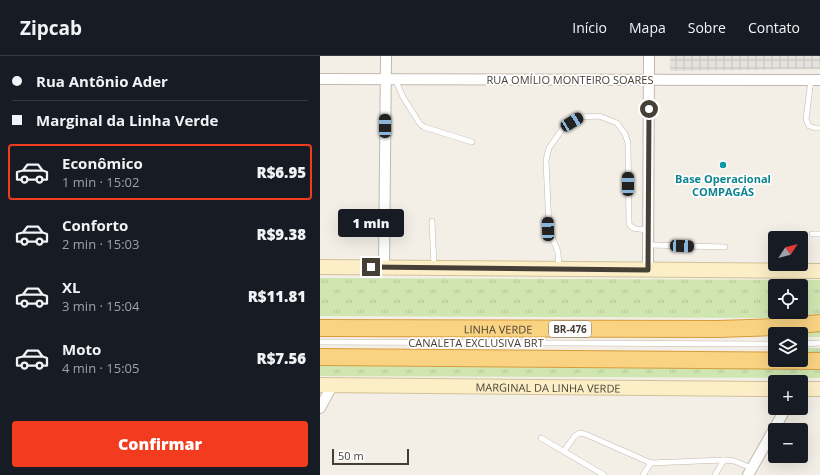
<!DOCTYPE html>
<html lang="pt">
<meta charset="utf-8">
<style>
:root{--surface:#171b24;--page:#20242c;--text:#f1f3f6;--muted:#9ea1a6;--line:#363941;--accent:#f23b1f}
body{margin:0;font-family:"Open Sans",sans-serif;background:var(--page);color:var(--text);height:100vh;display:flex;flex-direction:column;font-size:15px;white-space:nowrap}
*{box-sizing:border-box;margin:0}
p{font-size:13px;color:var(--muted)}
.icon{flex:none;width:22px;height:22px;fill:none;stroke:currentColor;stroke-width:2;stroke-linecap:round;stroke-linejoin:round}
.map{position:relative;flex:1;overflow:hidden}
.sheet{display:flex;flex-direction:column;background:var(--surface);width:320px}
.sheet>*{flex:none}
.banner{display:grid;align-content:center;height:88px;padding:0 12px;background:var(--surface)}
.needle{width:26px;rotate:54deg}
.fabs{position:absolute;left:448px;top:175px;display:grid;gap:8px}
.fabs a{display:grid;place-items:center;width:40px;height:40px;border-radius:4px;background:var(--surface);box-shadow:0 4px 16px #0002;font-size:20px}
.scale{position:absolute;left:12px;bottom:10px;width:77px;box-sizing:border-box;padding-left:4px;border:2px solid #463f36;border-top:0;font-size:11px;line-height:14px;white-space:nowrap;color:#463f36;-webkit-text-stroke:3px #fff;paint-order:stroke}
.end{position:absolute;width:18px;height:18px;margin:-9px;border:5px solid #463f36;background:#fff;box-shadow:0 0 0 2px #fff}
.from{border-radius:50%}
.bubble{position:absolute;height:28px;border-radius:4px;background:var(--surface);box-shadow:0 4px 16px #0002;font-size:13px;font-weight:800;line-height:28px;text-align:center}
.car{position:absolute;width:12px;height:24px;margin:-12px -6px;border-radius:5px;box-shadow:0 0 3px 1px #0007;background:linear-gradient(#222 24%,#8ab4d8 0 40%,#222 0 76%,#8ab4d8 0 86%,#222 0)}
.banner b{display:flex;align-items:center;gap:14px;height:38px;font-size:15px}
.banner b+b{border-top:1px solid var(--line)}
.banner i{width:10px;height:10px;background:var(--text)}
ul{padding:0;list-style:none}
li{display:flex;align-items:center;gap:12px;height:56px;margin:0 8px 6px;padding:0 4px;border:2px solid transparent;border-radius:4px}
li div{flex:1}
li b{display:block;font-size:15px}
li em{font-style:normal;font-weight:800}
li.on{border-color:var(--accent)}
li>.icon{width:36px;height:36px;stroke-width:1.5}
.primary-button{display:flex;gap:8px;margin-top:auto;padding:8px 12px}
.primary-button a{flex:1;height:46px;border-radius:4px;background:var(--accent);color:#fff;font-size:16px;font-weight:800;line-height:46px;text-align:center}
header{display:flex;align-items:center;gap:24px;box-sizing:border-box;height:56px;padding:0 20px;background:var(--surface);border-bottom:1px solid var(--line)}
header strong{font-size:19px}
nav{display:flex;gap:22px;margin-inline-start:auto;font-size:14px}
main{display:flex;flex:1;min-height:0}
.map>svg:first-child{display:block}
</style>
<header>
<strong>Zipcab</strong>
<nav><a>Início</a><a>Mapa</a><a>Sobre</a><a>Contato</a></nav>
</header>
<main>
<section class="sheet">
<div class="banner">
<b><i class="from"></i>Rua Antônio Ader</b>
<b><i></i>Marginal da Linha Verde</b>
</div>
<ul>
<li class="on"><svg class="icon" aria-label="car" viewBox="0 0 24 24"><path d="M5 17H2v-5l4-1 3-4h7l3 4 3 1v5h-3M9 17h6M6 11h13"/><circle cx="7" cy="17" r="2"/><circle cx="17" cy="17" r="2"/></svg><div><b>Econômico</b><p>1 min · 15:02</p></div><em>R$6.95</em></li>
<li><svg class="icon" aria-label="car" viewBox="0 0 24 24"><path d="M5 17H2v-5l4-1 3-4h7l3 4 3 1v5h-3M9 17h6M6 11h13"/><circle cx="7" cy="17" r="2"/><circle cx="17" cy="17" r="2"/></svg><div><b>Conforto</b><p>2 min · 15:03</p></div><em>R$9.38</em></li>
<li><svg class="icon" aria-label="car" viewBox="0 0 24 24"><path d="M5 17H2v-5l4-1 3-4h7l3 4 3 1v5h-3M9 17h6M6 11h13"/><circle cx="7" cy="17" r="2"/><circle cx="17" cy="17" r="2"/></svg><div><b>XL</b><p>3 min · 15:04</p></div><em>R$11.81</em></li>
<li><svg class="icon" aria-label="car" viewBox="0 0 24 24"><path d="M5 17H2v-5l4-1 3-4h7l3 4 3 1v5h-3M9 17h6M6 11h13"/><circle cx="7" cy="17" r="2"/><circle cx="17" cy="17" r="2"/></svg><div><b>Moto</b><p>4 min · 15:05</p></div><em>R$7.56</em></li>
</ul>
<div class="primary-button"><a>Confirmar</a></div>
</section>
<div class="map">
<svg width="500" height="419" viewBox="0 0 500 419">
<defs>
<pattern id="industrial-grid" width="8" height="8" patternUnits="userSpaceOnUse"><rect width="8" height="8" fill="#e5e1dc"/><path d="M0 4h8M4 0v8" fill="none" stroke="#c6c2bd"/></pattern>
<pattern id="grass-tufts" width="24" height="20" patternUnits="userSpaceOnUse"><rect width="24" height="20" fill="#cfe6b1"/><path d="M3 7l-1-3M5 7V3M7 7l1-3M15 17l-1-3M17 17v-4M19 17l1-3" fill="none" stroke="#b3c699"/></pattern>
</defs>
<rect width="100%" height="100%" fill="#f3efe7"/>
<polygon fill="url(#industrial-grid)" points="350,0 500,0 500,13 350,15"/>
<g fill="url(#grass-tufts)" fill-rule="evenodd">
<path d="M0,222L500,224V258L461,262L0,260ZM455,230H481V256H455Z"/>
<polygon points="500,274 500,281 481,281 481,278 463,278"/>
<rect x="481" y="292" width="19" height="4"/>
<polygon points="0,310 500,312 500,322 0,320"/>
</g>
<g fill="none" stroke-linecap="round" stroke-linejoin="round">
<defs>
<g id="service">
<polyline points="75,23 83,41 100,68 104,71 152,86"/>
<polyline points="491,24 486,63 489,70 495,72 500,72"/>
<polyline points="112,165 114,210"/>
<polyline points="492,178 500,178"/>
<polyline points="329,189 405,191"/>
<path d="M239,212L238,196L229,173L226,104L229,92L243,72L261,61L279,60L297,67L305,78L308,87L309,168C313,175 322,173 329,173"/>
<polyline points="0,286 455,288"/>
<polyline points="481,288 500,287"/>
<polyline points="221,382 284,419"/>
<polyline points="244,395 254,381 259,377 265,378 331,407 404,404 414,405 432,412"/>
<polyline points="323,419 331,407"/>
<polyline points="395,419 404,404"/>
</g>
<g id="minor">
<polyline points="0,23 500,24"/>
<polyline points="64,211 66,0"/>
<polyline points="328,214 329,0"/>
<polyline points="0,352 12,330"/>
<polyline points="428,419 466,352"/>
</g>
<g id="secondary">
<polyline points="0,211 500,215"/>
<path id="s1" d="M0,329L455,333"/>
<polyline points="481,333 500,333"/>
</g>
<g id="trunk">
<path id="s2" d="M0,272L398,273L456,271L500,267"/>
<polyline points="0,301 500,305"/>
</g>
</defs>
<use href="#service" stroke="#c1b9ad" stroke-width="6"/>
<use href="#minor" stroke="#c1b9ad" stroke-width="12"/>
<use href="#secondary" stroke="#d1c198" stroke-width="16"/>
<use href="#trunk" stroke="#d89c3c" stroke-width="18"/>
<use href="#service" stroke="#fff" stroke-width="5"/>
<use href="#minor" stroke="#fff" stroke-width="10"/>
<use href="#secondary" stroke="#fcefc7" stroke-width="14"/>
<use href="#trunk" stroke="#f9d282" stroke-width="16"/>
</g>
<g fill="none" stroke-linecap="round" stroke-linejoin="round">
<polyline stroke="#463f36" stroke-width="5" points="51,211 328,214 329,53"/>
</g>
<circle fill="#0f9aa8" stroke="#fff" stroke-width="1.5" cx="403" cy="109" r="4"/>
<g text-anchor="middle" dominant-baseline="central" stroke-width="3.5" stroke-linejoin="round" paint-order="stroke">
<rect fill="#fff" stroke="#7e7972" stroke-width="1" x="229" y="265" width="42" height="16" rx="3"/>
<g font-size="10" font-weight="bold" fill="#463f36">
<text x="250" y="273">BR-476</text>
</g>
<g font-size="11" fill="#463f36" stroke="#fff">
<text x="250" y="23">RUA OMÍLIO MONTEIRO SOARES</text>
<text stroke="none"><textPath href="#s2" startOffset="178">LINHA VERDE</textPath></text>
<text x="156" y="286">CANALETA EXCLUSIVA BRT</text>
<text stroke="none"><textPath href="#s1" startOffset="228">MARGINAL DA LINHA VERDE</textPath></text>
</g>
<g font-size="11" font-weight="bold" fill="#0d838f" stroke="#fff">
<text x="403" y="122">Base Operacional<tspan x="403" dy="13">COMPAGÁS</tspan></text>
</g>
</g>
</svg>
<div class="fabs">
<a><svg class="needle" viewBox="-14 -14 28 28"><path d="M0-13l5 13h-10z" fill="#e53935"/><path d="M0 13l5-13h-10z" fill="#9ea1a6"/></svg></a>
<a><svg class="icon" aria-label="locate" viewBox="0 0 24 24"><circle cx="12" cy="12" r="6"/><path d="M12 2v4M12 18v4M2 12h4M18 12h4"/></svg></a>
<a><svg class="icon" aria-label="layers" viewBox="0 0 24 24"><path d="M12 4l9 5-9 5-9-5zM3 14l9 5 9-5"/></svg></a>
<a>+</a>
<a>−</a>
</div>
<div class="scale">50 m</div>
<i class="end from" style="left:329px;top:53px"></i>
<i class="end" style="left:51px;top:211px"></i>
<div class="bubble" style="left:18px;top:153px;width:66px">1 min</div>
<i class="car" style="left:252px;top:66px;rotate:58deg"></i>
<i class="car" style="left:65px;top:70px;rotate:0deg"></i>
<i class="car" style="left:308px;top:128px;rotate:0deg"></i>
<i class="car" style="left:228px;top:173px;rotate:358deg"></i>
<i class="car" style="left:362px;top:190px;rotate:92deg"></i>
</div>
</main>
